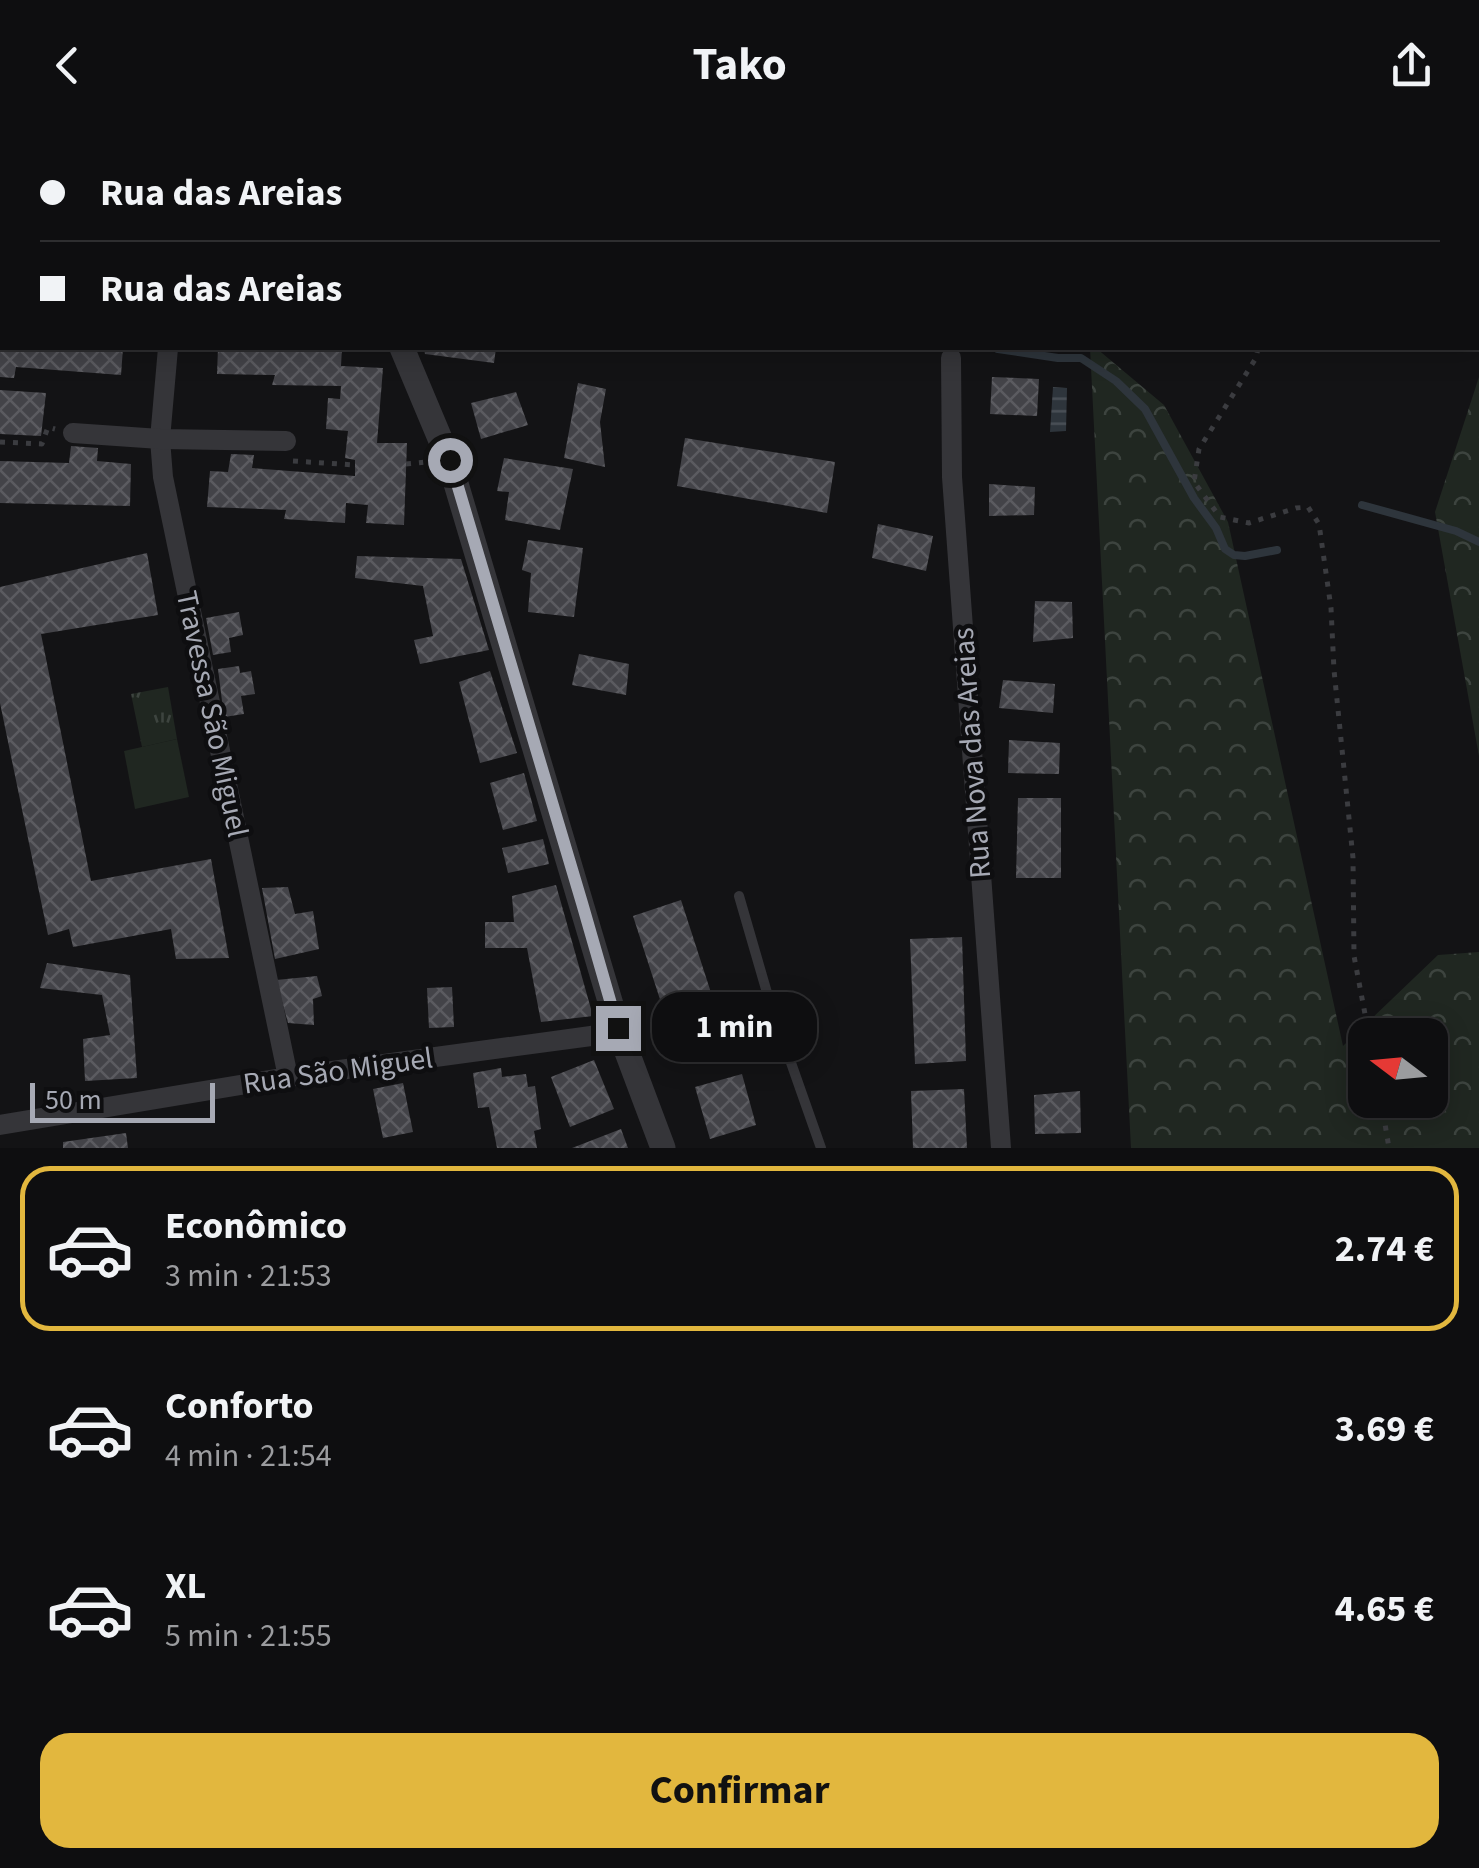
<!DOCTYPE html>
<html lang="pt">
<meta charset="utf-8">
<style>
:root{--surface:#0e0e10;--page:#171719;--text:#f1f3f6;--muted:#9b9c9f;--line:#2e2e30;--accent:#e2b73e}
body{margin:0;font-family:"Source Sans 3",sans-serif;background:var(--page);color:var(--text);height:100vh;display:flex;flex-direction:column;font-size:38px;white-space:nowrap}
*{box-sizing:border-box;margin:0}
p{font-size:32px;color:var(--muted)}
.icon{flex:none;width:55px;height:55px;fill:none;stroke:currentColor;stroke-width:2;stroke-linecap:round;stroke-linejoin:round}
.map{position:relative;height:1018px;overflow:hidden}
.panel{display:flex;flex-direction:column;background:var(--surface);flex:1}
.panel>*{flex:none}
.hud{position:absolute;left:0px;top:0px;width:1480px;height:220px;box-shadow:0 5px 25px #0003,0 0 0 2px var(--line);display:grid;align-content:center;height:220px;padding:0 40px;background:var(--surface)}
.needle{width:65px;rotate:286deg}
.controls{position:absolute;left:1348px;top:888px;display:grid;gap:20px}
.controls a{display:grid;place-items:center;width:100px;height:100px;border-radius:20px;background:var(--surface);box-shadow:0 5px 25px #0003,0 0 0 2px var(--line);font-size:50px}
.scale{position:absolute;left:30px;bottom:25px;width:185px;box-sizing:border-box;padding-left:10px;border:5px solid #a6a9b4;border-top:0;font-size:28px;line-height:35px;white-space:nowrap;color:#a6a9b4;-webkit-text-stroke:8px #0e0e10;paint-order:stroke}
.end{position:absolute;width:45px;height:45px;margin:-22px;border:12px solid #a6a9b4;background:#111;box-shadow:0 0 0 5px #111}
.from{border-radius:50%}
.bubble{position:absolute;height:70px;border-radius:30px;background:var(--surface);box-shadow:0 5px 25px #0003,0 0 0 2px var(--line);font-size:32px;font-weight:700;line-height:70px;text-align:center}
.hud b{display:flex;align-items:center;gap:35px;height:95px;font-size:38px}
.hud b+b{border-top:2px solid var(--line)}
.hud i{width:25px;height:25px;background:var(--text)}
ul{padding:18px 0 0;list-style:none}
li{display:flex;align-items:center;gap:30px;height:165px;margin:0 20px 15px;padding:0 20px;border:5px solid transparent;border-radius:30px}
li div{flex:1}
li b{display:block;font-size:38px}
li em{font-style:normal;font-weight:700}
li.active{border-color:var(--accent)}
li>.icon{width:90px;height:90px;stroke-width:1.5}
.action{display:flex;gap:20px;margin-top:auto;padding:20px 40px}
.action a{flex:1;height:115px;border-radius:30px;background:var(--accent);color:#111;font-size:40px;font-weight:700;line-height:115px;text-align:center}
header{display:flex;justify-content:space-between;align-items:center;height:130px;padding:0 40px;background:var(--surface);font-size:45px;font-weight:700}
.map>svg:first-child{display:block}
</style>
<header><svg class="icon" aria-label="back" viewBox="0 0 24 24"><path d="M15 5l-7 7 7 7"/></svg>Tako<svg class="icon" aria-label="share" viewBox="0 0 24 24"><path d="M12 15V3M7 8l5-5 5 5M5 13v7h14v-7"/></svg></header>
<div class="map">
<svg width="1479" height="1018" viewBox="0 0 1479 1018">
<defs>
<pattern id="forest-crowns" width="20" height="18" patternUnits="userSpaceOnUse" patternTransform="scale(2.5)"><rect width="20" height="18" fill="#202721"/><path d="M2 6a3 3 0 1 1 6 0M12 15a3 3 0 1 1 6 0" fill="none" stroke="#3d443f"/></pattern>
<pattern id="park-tufts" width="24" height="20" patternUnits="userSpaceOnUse" patternTransform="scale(2.5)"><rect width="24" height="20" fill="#202721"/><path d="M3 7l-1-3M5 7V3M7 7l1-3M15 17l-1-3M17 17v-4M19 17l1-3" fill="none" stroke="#3d443f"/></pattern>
<pattern id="water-rules" width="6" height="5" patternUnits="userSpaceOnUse" patternTransform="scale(2.5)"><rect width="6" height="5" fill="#2e353c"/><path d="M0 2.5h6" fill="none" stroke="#494f56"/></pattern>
<pattern id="building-cross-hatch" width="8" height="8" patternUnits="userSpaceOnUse" patternTransform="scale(2.5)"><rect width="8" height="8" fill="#434348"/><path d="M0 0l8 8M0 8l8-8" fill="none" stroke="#5b5b60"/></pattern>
</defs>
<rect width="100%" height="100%" fill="#131315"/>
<g fill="url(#forest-crowns)" fill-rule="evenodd">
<polygon points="491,0 775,0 760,2 493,2"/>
<polygon points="985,0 1405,0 1405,2 984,2"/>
<path d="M1090,218H1096L1164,275L1228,392L1343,916L1438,825L1479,822V1018H1131ZM1365,905H1430V970H1365Z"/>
<polygon points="1479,247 1479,626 1435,382"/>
</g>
<polygon fill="url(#park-tufts)" points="168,557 177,609 142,617 131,564"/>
<polygon fill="#202721" points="177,609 189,667 135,679 124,621"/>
<polygon fill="url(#water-rules)" points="1053,257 1067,258 1066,301 1050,302"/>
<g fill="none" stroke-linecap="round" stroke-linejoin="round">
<g stroke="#2e353c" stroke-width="8">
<polyline points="998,219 1058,228 1081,228 1116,251 1145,279 1194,368 1216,398 1225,419 1234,425 1245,426 1277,420"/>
<polyline points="1362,375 1456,401 1479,412"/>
</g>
</g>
<g fill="url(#building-cross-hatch)">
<polygon points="0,218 123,218 121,245 16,237 14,248 0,247"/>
<polygon points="218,218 342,218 341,236 383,238 377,313 407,313 404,395 366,393 368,375 346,373 345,393 284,389 286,380 207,377 210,341 228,342 231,324 254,325 252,338 355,346 355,330 345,328 348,301 326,299 328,268 340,269 341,256 272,255 275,245 217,244"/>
<polygon points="424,218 496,218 494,233 425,224"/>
<polygon points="992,247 1039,249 1037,286 990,284"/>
<polygon points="578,253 606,259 600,292 605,337 564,328"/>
<polygon points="0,260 46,263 41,306 0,304"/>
<polygon points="516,262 528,295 481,309 471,273"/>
<polygon points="685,308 835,332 827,383 677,356"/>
<polygon points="71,316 98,318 97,331 131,334 130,376 0,373 0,331 69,333"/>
<polygon points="504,328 573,339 560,400 505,390 509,362 497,361"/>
<polygon points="989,354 1035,357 1034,385 989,386"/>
<polygon points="878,394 933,406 926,441 872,428"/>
<polygon points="528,410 583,418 574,487 528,482 531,443 522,440"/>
<polygon points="147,423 158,485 41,504 91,751 211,729 229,828 176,829 171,799 73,817 69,799 48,805 0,573 0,457"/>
<polygon points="357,426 461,429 489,520 420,534 414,510 433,506 423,456 355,448"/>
<polygon points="1035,471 1072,472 1073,508 1033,512"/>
<polygon points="239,482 243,505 229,508 231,522 213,525 206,488"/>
<polygon points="579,524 629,534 626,565 572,555"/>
<polygon points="239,536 240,543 251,541 255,564 241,566 244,584 224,587 218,539"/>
<polygon points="490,541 517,623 480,633 459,552"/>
<polygon points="1003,550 1055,554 1053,583 999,578"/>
<polygon points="1009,610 1060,613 1059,644 1008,643"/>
<polygon points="524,643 537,691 503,700 490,653"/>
<polygon points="1018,668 1061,668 1061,748 1016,748"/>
<polygon points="543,709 549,734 508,743 502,718"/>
<polygon points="556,755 593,886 541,892 527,818 485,818 485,792 514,792 512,766"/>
<polygon points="288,757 295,784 313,781 319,819 275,829 262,758"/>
<polygon points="681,770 715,875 667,891 633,786"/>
<polygon points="962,807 966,931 915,934 910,809"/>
<polygon points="47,833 130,845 137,948 85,951 83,909 110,905 102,865 40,858"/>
<polygon points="317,846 322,866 313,869 314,895 288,893 276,850"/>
<polygon points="452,857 454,897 429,898 427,858"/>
<polygon points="594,930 614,979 570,997 551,947"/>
<polygon points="501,938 502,947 526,944 528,957 535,956 541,999 534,1001 537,1018 497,1018 489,977 478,978 473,943"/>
<polygon points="742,944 756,995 710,1009 695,957"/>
<polygon points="403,953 413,1002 383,1008 373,959"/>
<polygon points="964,959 967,1018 913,1018 911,961"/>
<polygon points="1080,961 1081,1003 1035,1004 1034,965"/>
<polygon points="621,999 628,1018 572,1018"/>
<polygon points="126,1003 128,1018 63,1018 63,1012"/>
</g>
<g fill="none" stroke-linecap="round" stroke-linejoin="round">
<g stroke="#3b3c40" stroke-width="5" stroke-dasharray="5 8" stroke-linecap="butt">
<polyline points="1478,163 1479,163"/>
<polyline points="1258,218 1256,228 1199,319 1194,352 1220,387 1249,393 1296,378 1308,377 1319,394 1331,478 1334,540 1353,728 1354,826 1369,905"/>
<polyline points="0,312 42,314 48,297 55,299"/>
<polyline points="293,331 355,335"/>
<polyline points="406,334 427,332"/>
<polyline points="1381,970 1389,1018"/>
</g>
<polyline stroke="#353539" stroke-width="10" points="739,766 770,873 821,1018"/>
<g stroke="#353539" stroke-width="20">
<polyline points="168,218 160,309 163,347 288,947"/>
<polyline points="951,228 952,347 1001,1018"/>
<polyline points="73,303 160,309 286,311"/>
<polyline points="0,995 288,947 591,906 618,898"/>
</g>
<g stroke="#353539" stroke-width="25">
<polyline points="321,0 322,2"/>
<polyline points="0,164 2,164"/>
<polyline points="402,218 449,330 618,898 663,1018"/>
</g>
</g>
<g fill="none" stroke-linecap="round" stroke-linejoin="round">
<polyline stroke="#a6a9b4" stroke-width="12" points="450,330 582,773 618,898"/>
</g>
<g text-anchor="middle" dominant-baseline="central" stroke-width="9" stroke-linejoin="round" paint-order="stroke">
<g font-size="30" fill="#a6a9b4" stroke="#0e0e10">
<text transform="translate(212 584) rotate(78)">Travessa São Miguel</text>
<text transform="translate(972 623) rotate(-94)">Rua Nova das Areias</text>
<text transform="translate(338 941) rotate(-8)">Rua São Miguel</text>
</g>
</g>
</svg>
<div class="controls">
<a><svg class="needle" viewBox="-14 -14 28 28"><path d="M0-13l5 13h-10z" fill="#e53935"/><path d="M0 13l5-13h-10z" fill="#9b9c9f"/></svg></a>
</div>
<div class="scale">50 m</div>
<i class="end from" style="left:450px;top:330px"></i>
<i class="end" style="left:618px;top:898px"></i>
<div class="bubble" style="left:652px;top:862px;width:165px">1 min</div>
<div class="hud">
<b><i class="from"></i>Rua das Areias</b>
<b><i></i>Rua das Areias</b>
</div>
</div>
<section class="panel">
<ul>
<li class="active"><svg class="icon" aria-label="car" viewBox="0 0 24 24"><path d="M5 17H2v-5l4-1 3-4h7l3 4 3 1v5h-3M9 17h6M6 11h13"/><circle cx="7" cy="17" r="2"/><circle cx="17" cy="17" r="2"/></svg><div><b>Econômico</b><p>3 min · 21:53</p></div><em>2.74 €</em></li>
<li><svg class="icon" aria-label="car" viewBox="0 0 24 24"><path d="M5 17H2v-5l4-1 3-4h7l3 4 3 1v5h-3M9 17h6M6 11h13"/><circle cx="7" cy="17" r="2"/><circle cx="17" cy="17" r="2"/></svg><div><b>Conforto</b><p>4 min · 21:54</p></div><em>3.69 €</em></li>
<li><svg class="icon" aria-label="car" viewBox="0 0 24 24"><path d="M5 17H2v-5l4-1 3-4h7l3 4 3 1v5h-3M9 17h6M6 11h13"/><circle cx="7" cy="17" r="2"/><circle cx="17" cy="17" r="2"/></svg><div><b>XL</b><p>5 min · 21:55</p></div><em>4.65 €</em></li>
</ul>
<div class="action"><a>Confirmar</a></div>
</section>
